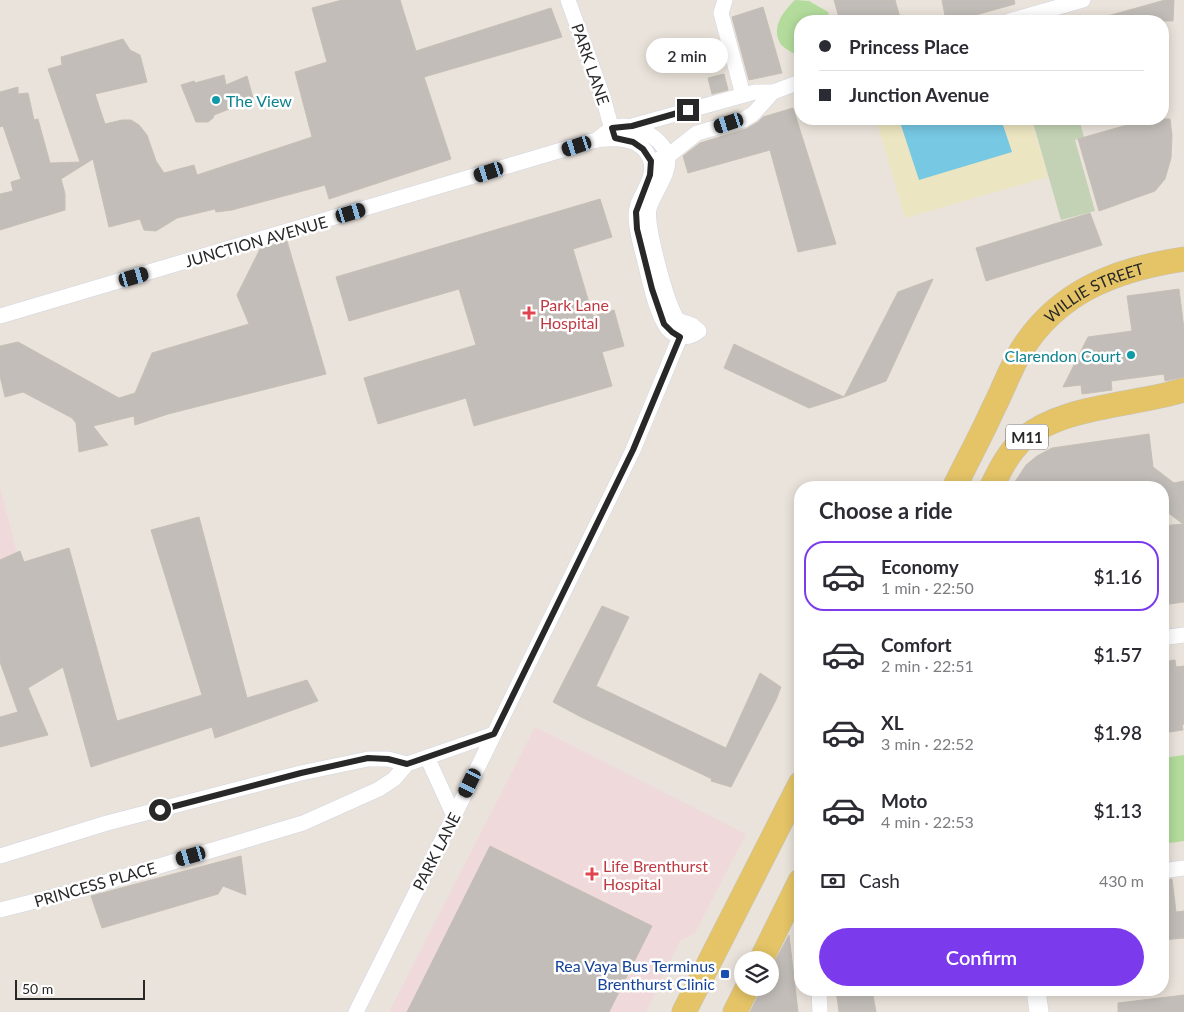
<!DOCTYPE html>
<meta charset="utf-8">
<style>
:root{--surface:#fff;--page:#f2f2f3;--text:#2b2b33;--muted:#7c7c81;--line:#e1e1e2;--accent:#7c3aed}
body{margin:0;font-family:Lato,sans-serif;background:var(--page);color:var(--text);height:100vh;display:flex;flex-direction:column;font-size:19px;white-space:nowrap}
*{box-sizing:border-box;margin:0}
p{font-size:16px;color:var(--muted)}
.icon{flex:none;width:28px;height:28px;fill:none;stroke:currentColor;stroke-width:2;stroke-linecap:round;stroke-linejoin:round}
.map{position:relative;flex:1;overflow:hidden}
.details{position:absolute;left:794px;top:481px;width:375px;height:515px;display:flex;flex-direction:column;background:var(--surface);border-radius:20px;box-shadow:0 2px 12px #0003}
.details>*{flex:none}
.banner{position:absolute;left:794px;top:15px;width:375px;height:110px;border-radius:20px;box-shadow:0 2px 12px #0003;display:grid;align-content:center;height:110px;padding:0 25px;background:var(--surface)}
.tools{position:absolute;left:734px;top:951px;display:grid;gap:10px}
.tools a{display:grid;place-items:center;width:45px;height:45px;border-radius:50%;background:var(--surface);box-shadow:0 2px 12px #0003;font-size:25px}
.scale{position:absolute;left:15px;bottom:12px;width:130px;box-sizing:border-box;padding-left:5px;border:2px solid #282828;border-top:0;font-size:14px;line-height:18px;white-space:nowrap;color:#282828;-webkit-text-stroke:4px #fff;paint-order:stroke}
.end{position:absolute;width:22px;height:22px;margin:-11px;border:6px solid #282828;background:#fff;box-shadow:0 0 0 2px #fff}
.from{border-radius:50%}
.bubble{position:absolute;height:35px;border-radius:18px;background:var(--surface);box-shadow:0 2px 12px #0003;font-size:16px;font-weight:600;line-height:35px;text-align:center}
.car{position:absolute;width:15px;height:30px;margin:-15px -8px;border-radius:6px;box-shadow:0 0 4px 1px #0007;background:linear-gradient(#222 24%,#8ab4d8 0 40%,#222 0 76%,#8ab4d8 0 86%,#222 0)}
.banner b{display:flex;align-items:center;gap:18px;height:48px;font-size:19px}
.banner b+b{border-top:1px solid var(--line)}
.banner i{width:12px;height:12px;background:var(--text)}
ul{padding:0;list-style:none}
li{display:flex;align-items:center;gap:15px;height:70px;margin:0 10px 8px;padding:0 15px;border:2px solid transparent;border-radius:20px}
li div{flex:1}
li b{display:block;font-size:19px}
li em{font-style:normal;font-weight:600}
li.active{border-color:var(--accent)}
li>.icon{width:45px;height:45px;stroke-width:1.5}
h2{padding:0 25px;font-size:22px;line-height:60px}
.pay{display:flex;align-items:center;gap:12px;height:55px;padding:0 25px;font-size:19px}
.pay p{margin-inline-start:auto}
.primary-button{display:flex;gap:10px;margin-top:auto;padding:10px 25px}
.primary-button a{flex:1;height:58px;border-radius:30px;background:var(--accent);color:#fff;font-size:20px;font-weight:600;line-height:58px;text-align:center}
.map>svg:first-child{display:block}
</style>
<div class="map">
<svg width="1184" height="1012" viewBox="0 0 1184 1012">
<rect width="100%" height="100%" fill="#eae3db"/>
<g fill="#f0d9db">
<polygon points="0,487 17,553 0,559"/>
<polygon points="535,727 746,834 695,933 680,941 646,1012 389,1012"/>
</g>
<g fill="#b3dc9c">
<path d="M795,0L809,1L828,12L830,21H800V53H792C789,50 782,47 780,43C771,26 784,11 795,0Z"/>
<polygon points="1184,755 1184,841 1163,844 1163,758"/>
</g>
<polygon fill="#ece5c1" points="876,119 1031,119 1048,177 905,218"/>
<polygon fill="#c3d2b4" points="1032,119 1079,119 1084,137 1075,140 1095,211 1061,220"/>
<polygon fill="#77c8e3" points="899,119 1001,119 1012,152 919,180"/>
<g fill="#c2bdb8" stroke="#c5bfb5">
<polygon points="342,0 400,0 416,51 551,8 562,37 424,77 451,159 329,199 325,185 232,210 216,212 215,209 177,218 156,231 144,230 140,219 109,227 93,159 61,179 65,194 65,210 0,230 0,194 13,191 11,182 21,179 3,126 0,127 0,92 18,87 18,94 28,93 34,120 38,119 50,163 80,162 48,69 62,65 61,57 123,39 130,50 140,55 147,82 95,94 105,124 122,120 131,120 139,125 147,135 156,161 164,173 194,165 197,175 312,137 295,72 327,62 312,8"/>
<polygon points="834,0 895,0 901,21 840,21"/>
<polygon points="942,0 1014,0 1015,4 954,21 946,21"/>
<polygon points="1165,0 1174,0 1173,21 1105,21 1104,17"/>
<polygon points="763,7 782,73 749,80 732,17"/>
<polygon points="724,74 728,90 712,94 708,78"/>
<polygon points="224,75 226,85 247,76 253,98 236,103 237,106 214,115 213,118 208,122 196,122 181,85 194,81 195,83"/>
<polygon points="793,108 836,244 798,252 770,150 688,173 683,156 700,143 746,129 758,122 763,117"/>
<polygon points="1148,119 1170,119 1172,135 1171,158 1165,179 1155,191 1099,211 1078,139"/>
<polygon points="600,199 612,237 573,249 593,316 614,310 624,346 602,352 612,386 474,426 466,398 378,424 364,378 476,345 459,289 349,321 336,277"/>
<polygon points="1090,213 1102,245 986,281 976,248"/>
<polygon points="287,241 326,374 168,414 135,425 134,416 93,426 108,445 79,452 76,423 72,418 23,392 5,397 0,376 0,346 18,342 119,398 135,393 152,353 249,324 237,295 260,249"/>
<polygon points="933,279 886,381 844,397 898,292"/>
<polygon points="1179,289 1184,329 1184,377 1165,381 1164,374 1111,381 1112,390 1082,394 1081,385 1063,387 1088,337 1132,331 1127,296"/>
<polygon points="734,344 844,397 809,408 724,368"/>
<polygon points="1149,434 1153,467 1174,483 1184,481 1184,602 1162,605 1162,526 1183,524 1162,508 1162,488 1011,488 1026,465 1037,456 1052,448"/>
<polygon points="199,517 247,698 307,680 318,701 215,738 212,727 91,767 63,667 28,688 48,735 0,747 0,717 18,712 0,662 0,560 20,551 24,562 69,548 117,721 202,695 151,530"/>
<polygon points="602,606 629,617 596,686 726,748 760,673 781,687 776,700 731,787 711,781 712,779 581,717 553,702"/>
<polygon points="1175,660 1176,667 1184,666 1184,724 1182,725 1183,730 1162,733 1162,662"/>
<polygon points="490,846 652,926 609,1012 407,1012"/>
<polygon points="241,856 246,895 223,886 218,894 102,928 91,896"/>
<polygon points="1172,879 1176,912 1184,911 1184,938 1162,940 1162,880"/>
<polygon points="789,935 798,1012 750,1012 759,994 761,988 770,988 770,970"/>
<polygon points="836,990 872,990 876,1012 839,1012"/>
<polygon points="1184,995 1184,1012 1118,1012 1118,1003"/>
</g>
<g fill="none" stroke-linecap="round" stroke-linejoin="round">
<defs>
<g id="minor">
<polyline points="568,0 603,97 614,137"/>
<polyline points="725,0 721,13 743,95"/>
<polyline points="1009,21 1083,0"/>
<polyline points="632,126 755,92 773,92 800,82"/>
<polyline points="659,159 668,156 697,133 743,120 753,114 773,92"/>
<path d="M0,316L592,141C613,137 644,136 651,162C656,181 635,198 636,216C636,229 640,242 643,254C649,277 653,302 664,323C671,337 687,341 699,331L692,325L678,320C667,306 646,226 649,209C653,193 672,172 667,155C661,136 632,121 613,128C608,130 602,136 598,139"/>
<polyline points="1162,638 1184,635"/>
<polyline points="427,757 454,816"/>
<polyline points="0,856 107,823 301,773 368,759 388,759 407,764"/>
<polyline points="1162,871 1184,868"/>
<polyline points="0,910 79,890 303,823 379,789 394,779 407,764 494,734"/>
<polyline points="819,990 820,1012"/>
<polyline points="356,1012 454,816 617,483 633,450 680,337"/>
</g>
<polyline id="tertiary" points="1036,990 1039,1012"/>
<g id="primary">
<path id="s1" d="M954,488C967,461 981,436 993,409C1003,390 1010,369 1021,351C1058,291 1117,269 1184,259"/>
<path d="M991,488C999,472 1007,455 1020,442C1059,405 1134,406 1184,390"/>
<polyline points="761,960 800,881"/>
<polyline points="684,1012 800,784"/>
<polyline points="735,1012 747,988"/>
</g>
</defs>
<use href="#minor" stroke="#d1d4e0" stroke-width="16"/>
<use href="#tertiary" stroke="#d1d4e0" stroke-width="20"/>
<use href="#primary" stroke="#c3c3c3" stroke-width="25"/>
<use href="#minor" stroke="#fff" stroke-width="15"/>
<use href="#tertiary" stroke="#fff" stroke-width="19"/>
<use href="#primary" stroke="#e4c466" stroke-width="24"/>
</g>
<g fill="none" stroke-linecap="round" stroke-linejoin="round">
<polyline stroke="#282828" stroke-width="6" points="160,810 301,773 368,758 388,759 407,764 494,734 633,450 680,337 672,332 664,324 652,289 637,229 636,212 650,175 651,161 643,149 633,142 615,138 612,128 632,126 688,110"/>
</g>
<g fill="#0f9aa8" stroke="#fff" stroke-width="2">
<circle cx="216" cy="100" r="5"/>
<circle cx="1131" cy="355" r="5"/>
</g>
<g fill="#e0444e" stroke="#fff" stroke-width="2">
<path d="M526.5 305.5h5v5h5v5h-5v5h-5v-5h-5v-5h5z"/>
<path d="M589.5 866.5h5v5h5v5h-5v5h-5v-5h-5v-5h5z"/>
</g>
<rect fill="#1a4fb4" stroke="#fff" stroke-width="2" x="720" y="969" width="10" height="10" rx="2.5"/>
<g text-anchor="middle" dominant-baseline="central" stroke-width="5" stroke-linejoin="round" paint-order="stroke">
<rect fill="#fff" stroke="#686868" stroke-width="1" x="1006" y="424.5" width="42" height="25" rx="4"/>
<g font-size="15" font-weight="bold" fill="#282828">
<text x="1027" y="437">M11</text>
</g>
<g font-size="16" fill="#282828" stroke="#fff">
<text transform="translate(591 64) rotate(71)">PARK LANE</text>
<text transform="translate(256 241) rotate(-16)">JUNCTION AVENUE</text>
<text stroke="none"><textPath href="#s1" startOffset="249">WILLIE STREET</textPath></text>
<text transform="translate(436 851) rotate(-63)">PARK LANE</text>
<text transform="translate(95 884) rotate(-16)">PRINCESS PLACE</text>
</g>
<g font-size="16" fill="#0d838f" stroke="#fff" text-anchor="start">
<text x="226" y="100">The View</text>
<text x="1121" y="355" text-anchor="end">Clarendon Court</text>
</g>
<g font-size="16" fill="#be3a42" stroke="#fff" text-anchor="start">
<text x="540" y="304">Park Lane<tspan x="540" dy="18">Hospital</tspan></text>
<text x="603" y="865">Life Brenthurst<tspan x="603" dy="18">Hospital</tspan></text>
</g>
<g font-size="16" fill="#164399" stroke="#fff" text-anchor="end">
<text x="715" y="965">Rea Vaya Bus Terminus<tspan x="715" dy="18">Brenthurst Clinic</tspan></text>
</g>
</g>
</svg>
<div class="tools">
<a><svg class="icon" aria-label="layers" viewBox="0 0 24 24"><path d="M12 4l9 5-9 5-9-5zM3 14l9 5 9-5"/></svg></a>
</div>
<div class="scale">50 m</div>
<i class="end from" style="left:160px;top:810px"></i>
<i class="end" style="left:688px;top:110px"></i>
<div class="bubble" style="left:646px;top:38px;width:82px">2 min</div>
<i class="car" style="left:729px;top:123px;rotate:252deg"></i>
<i class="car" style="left:577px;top:146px;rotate:252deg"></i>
<i class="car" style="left:489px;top:172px;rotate:252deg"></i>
<i class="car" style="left:351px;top:213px;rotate:73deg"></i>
<i class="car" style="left:134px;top:277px;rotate:74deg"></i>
<i class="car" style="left:470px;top:783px;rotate:206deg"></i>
<i class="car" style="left:191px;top:856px;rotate:254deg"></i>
<div class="banner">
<b><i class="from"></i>Princess Place</b>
<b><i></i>Junction Avenue</b>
</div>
<section class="details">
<h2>Choose a ride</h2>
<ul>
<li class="active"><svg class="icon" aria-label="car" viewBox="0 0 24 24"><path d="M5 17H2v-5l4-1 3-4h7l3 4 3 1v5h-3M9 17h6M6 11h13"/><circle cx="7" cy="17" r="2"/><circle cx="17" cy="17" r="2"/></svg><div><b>Economy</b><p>1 min · 22:50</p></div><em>$1.16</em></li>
<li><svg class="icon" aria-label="car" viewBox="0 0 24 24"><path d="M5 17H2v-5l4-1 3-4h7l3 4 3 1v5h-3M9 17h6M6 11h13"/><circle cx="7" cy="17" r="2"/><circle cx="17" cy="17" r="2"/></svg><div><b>Comfort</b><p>2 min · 22:51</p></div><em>$1.57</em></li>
<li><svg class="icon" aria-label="car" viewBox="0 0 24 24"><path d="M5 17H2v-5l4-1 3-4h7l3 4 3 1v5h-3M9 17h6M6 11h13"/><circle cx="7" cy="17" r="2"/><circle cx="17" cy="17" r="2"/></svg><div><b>XL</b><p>3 min · 22:52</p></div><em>$1.98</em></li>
<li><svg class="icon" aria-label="car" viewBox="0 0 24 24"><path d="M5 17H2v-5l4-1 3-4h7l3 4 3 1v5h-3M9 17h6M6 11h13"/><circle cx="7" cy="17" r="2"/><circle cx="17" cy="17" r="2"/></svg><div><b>Moto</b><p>4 min · 22:53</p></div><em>$1.13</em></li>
</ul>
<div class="pay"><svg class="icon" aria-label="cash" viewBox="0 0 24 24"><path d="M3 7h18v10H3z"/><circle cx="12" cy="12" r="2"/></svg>Cash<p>430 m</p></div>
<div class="primary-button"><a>Confirm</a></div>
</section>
</div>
